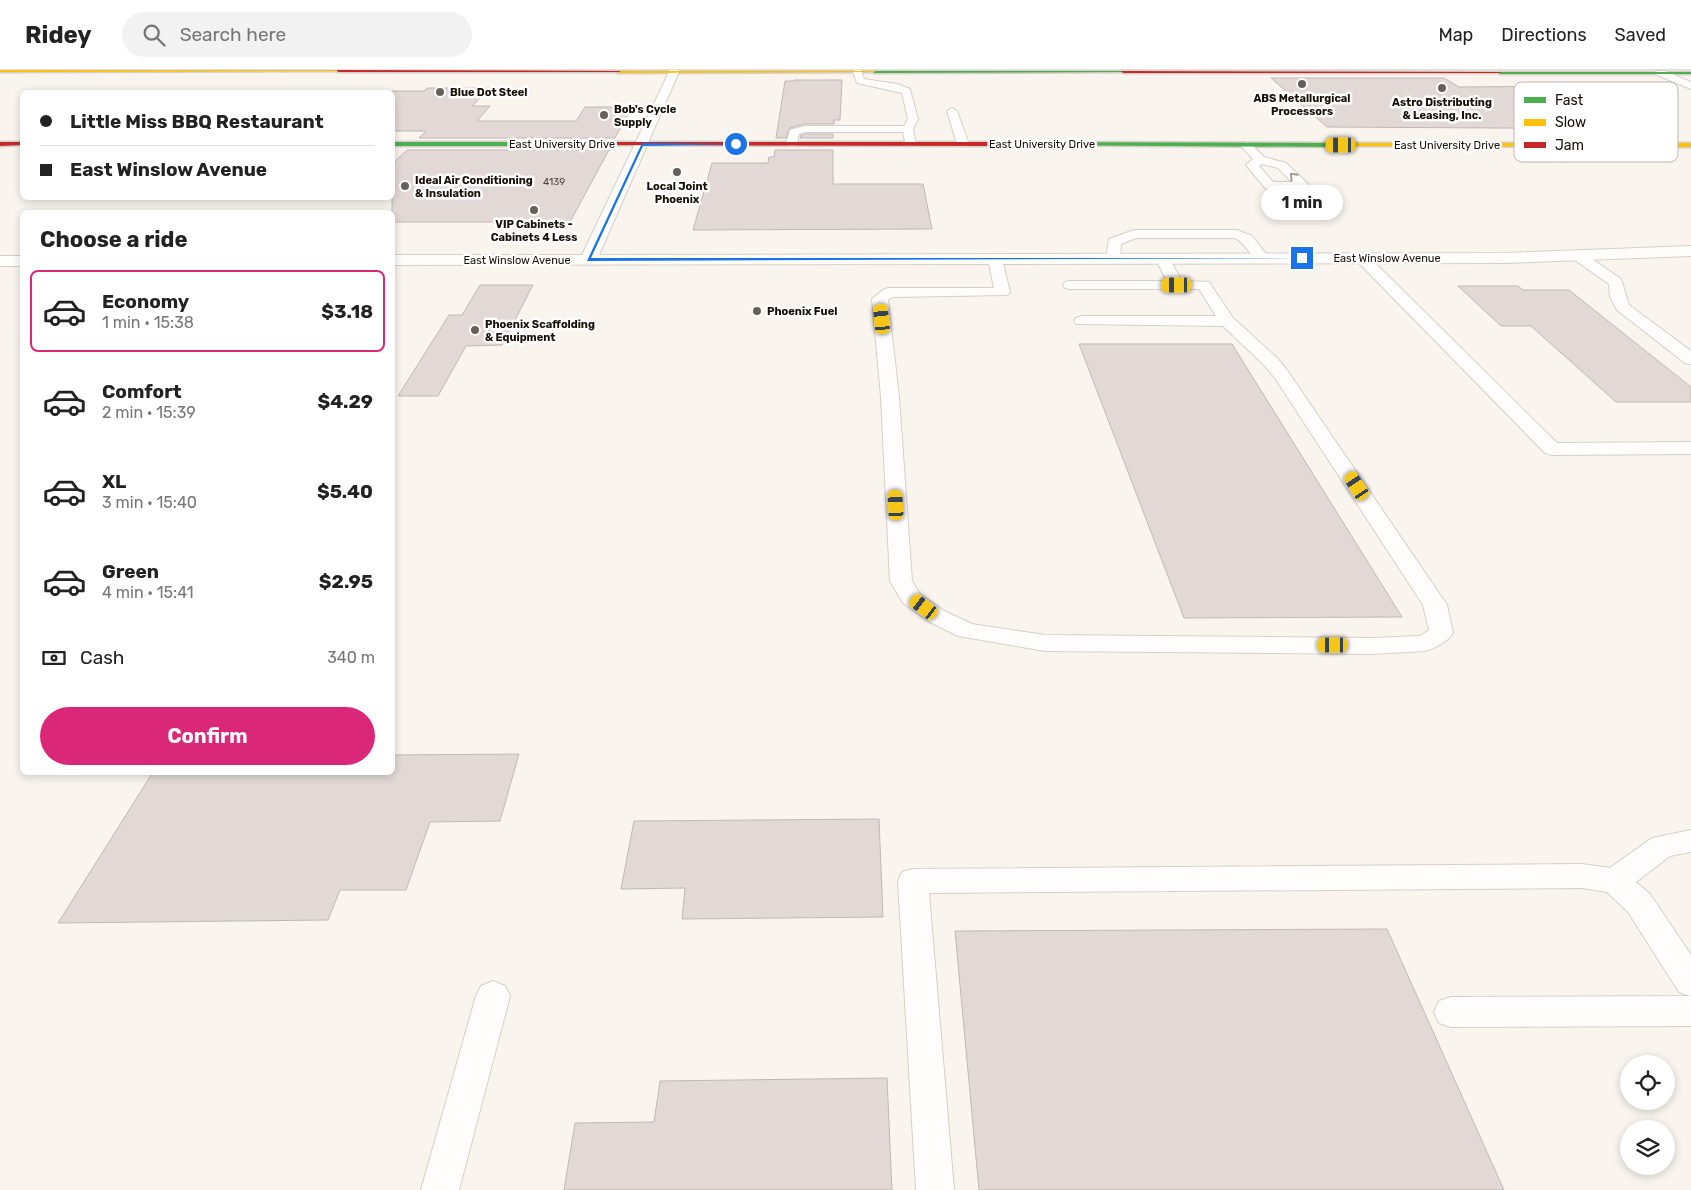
<!DOCTYPE html>
<meta charset="utf-8">
<style>
:root{--surface:#fff;--page:#f2f2f2;--text:#222;--muted:#767676;--line:#e0e0e0;--accent:#db2777}
body{margin:0;font-family:Rubik,sans-serif;background:var(--page);color:var(--text);height:100vh;display:flex;flex-direction:column;font-size:19px;white-space:nowrap}
*{box-sizing:border-box;margin:0}
p{font-size:16px;color:var(--muted)}
.icon{flex:none;width:28px;height:28px;fill:none;stroke:currentColor;stroke-width:2;stroke-linecap:round;stroke-linejoin:round}
.map{position:relative;flex:1;overflow:hidden}
.side{position:absolute;left:20px;top:140px;width:375px;height:565px;display:flex;flex-direction:column;background:var(--surface);border-radius:8px;box-shadow:0 2px 8px #0003}
.side>*{flex:none}
.top-card{position:absolute;left:20px;top:20px;width:375px;height:110px;border-radius:8px;box-shadow:0 2px 8px #0003;display:grid;align-content:center;height:110px;padding:0 20px;background:var(--surface)}
.controls{position:absolute;left:1620px;top:985px;display:grid;gap:10px}
.controls a{display:grid;place-items:center;width:55px;height:55px;border-radius:50%;background:var(--surface);box-shadow:0 2px 8px #0003;font-size:25px}
.end{position:absolute;width:22px;height:22px;margin:-11px;border:6px solid #1a73e8;background:#fff;box-shadow:0 0 0 2px #fff}
.from{border-radius:50%}
.bubble{position:absolute;height:35px;border-radius:18px;background:var(--surface);box-shadow:0 2px 8px #0003;font-size:16px;font-weight:700;line-height:35px;text-align:center}
.car{position:absolute;width:15px;height:30px;margin:-15px -8px;border-radius:6px;box-shadow:0 0 4px 1px #0007;background:linear-gradient(#f5c518 24%,#345 0 40%,#f5c518 0 76%,#345 0 86%,#f5c518 0)}
.top-card b{display:flex;align-items:center;gap:18px;height:48px;font-size:19px}
.top-card b+b{border-top:1px solid var(--line)}
.top-card i{width:12px;height:12px;background:var(--text)}
ul{padding:0;list-style:none}
li{display:flex;align-items:center;gap:15px;height:82px;margin:0 10px 8px;padding:0 10px;border:2px solid transparent;border-radius:8px}
li div{flex:1}
li b{display:block;font-size:19px}
li em{font-style:normal;font-weight:700}
li.selected{border-color:var(--accent)}
li>.icon{width:45px;height:45px;stroke-width:1.5}
h2{padding:0 20px;font-size:22px;line-height:60px}
.pay{display:flex;align-items:center;gap:12px;height:55px;padding:0 20px;font-size:19px}
.pay p{margin-inline-start:auto}
.action{display:flex;gap:10px;margin-top:auto;padding:10px 20px}
.action a{flex:1;height:58px;border-radius:30px;background:var(--accent);color:#fff;font-size:20px;font-weight:700;line-height:58px;text-align:center}
header{display:flex;align-items:center;gap:30px;box-sizing:border-box;height:70px;padding:0 25px;background:var(--surface);border-bottom:1px solid var(--line)}
header strong{font-size:24px}
nav{display:flex;gap:28px;margin-inline-start:auto;font-size:18px}
.search{width:350px;height:45px;background:var(--page);display:flex;align-items:center;gap:12px;box-sizing:border-box;padding:0 18px;border-radius:28px;color:var(--muted);font-size:19px}
.map>svg:first-child{display:block}
</style>
<header>
<strong>Ridey</strong>
<div class="search"><svg class="icon" aria-label="search" viewBox="0 0 24 24"><circle cx="10" cy="10" r="6"/><path d="M15 15l6 6"/></svg>Search here</div>
<nav><a>Map</a><a>Directions</a><a>Saved</a></nav>
</header>
<div class="map">
<svg width="1691" height="1120" viewBox="0 0 1691 1120">
<rect width="100%" height="100%" fill="#f9f4ee"/>
<g fill="#e2d8d5" stroke="#c1b8b5">
<polygon points="1271,8 1444,8 1459,17 1582,16 1666,59 1327,57"/>
<polygon points="794,10 842,10 840,50 834,50 834,54 805,54 790,58 786,68 776,68 785,11 794,11"/>
<polygon points="427,18 490,18 472,36 490,36 477,51 576,51 585,37 632,37 615,68 419,68 426,61 392,61 392,21 424,21"/>
<polygon points="805,64 833,64 833,68 800,68 801,65"/>
<polygon points="407,80 609,80 570,152 392,152 392,94"/>
<polygon points="775,80 833,80 833,114 923,114 932,159 693,160 712,93 768,93 769,87 774,87"/>
<polygon points="480,215 533,215 502,275 466,276 438,326 398,326 449,245 462,245"/>
<polygon points="1458,216 1518,216 1523,220 1569,220 1691,317 1691,332 1616,332 1531,256 1501,256"/>
<polygon points="1079,274 1232,274 1402,547 1184,548"/>
<polygon points="519,684 500,751 430,752 406,820 340,820 328,850 58,853 153,702 392,702 392,685"/>
<polygon points="879,749 883,847 682,849 685,818 621,819 634,751"/>
<polygon points="1387,859 1504,1120 979,1120 955,861"/>
<polygon points="887,1008 892,1120 564,1120 575,1053 654,1052 660,1011"/>
</g>
<g fill="none" stroke-linecap="round" stroke-linejoin="round">
<defs>
<g id="lane">
<polygon points="855,0 861,0 864,9 897,14 910,19 918,49 913,59 916,74 914,76 906,76 903,62 805,62 799,64 796,76 788,76 786,74 790,60 805,56 904,56 908,49 902,23 857,13 853,2"/>
<polygon points="952,38 957,41 969,74 967,76 959,76 957,74 947,41"/>
<path d="M1246,72L1250,73L1264,87L1286,93L1307,113L1309,116L1307,119H1266L1246,95L1253,89L1240,75ZM1262,94L1278,98L1292,112H1273L1259,96Z"/>
<path d="M1134,160H1237L1252,166L1269,188L1267,191C1253,194 1247,174 1235,168H1136L1121,174L1120,188L1118,191H1108L1106,188L1109,169Z"/>
<polygon points="1577,181 1582,182 1621,209 1629,235 1691,281 1691,294 1685,293 1617,240 1610,227 1609,214 1572,188 1570,185 1572,182"/>
<path d="M1162,184L1167,185L1182,211L1209,212L1233,248L1276,287L1287,300L1447,535L1453,563C1447,572 1436,578 1425,581L1372,584L1045,581L958,566L928,551L903,533L890,511L881,327L872,229L883,220L888,218H994L988,189L990,186H1000L1002,189L1010,222L1007,225L892,227L888,230L899,327L912,511L920,524L944,541L972,554L1045,565L1372,568L1420,566L1429,560L1423,535L1275,308L1264,295L1223,256L1076,254L1074,251L1076,248L1082,246H1216L1199,219H1070L1065,218L1063,215L1065,212L1070,211H1167L1155,188L1157,185Z"/>
<polygon points="1362,184 1367,185 1557,373 1691,372 1691,384 1552,385 1545,383 1357,191 1355,188 1357,185"/>
<polygon points="1691,760 1691,782 1670,786 1636,812 1650,824 1691,885 1691,956 1451,957 1439,953 1434,942 1439,931 1451,927 1690,926 1679,922 1628,842 1607,822 1582,818 929,823 954,1120 916,1120 898,811 902,802 913,799 1582,794 1610,798 1652,768"/>
<polygon points="493,911 505,916 510,926 459,1120 421,1120 476,926 481,916"/>
</g>
<g id="street">
<polygon points="670,0 678,0 679,2 599,185 1507,183 1691,176 1691,186 1507,193 392,195 392,185 582,185"/>
<polygon points="1657,1 1665,1 1691,12 1691,19 1657,5 1656,3"/>
<rect x="0" y="186" width="22" height="10"/>
</g>
<g id="fast">
<polygon points="872,1 1123,1 1125,2 874,3"/>
<polygon points="1498,2 1691,2 1691,4 1500,4"/>
<polygon points="392,72 582,72 585,74 582,76 392,76"/>
<polygon points="1007,72 1333,73 1336,75 1333,77 1005,75"/>
</g>
<g id="slow">
<polygon points="0,0 339,0 340,1 0,2"/>
<polygon points="619,1 874,1 876,2 617,3"/>
<polygon points="1333,73 1691,73 1691,77 1331,76"/>
</g>
<g id="jam">
<polygon points="337,0 619,1 621,2 338,2"/>
<polygon points="1121,1 1500,2 1502,3 1123,3"/>
<polygon points="0,72 22,72 22,75 0,76"/>
<polygon points="582,72 1007,72 1010,74 1007,76 580,75"/>
</g>
</defs>
<use href="#lane" stroke="#d6cfc7" stroke-width="2"/>
<use href="#street" stroke="#d6cfc7" stroke-width="2"/>
<use href="#fast" stroke="#d6cfc7" stroke-width="3"/>
<use href="#slow" stroke="#d6cfc7" stroke-width="3"/>
<use href="#jam" stroke="#d6cfc7" stroke-width="3"/>
<use href="#lane" fill="#fefdfc" fill-rule="evenodd"/>
<use href="#street" fill="#fefdfc" fill-rule="evenodd"/>
<use href="#fast" fill="#4caf50" fill-rule="evenodd"/>
<use href="#slow" fill="#ffc107" fill-rule="evenodd"/>
<use href="#jam" fill="#c62828" fill-rule="evenodd"/>
</g>
<defs><path id="oneway-chevron" d="M-2-3.5L2.5 0L-2 3.5" fill="none" stroke-width="1.6" stroke-linecap="round" stroke-linejoin="round" transform="scale(1.25)"/></defs>
<use stroke="#a29e9a" href="#oneway-chevron" transform="translate(1293 106) rotate(-135)"/>
<polygon fill="#1a73e8" points="642,73 738,74 643,76 591,188 1304,188 587,191"/>
<g fill="#676058" stroke="#fff" stroke-width="2">
<circle cx="1302" cy="14" r="5"/>
<circle cx="1442" cy="18" r="5"/>
<circle cx="440" cy="22" r="5"/>
<circle cx="604" cy="45" r="5"/>
<circle cx="677" cy="102" r="5"/>
<circle cx="405" cy="116" r="5"/>
<circle cx="534" cy="140" r="5"/>
<circle cx="757" cy="241" r="5"/>
<circle cx="475" cy="260" r="5"/>
</g>
<g text-anchor="middle" dominant-baseline="central" stroke-width="5" stroke-linejoin="round" paint-order="stroke">
<g font-size="10" fill="#4a423a">
<text x="554" y="112">4139</text>
</g>
<g font-size="11" font-weight="bold" fill="#181007" stroke="#fff" text-anchor="start">
<text x="450" y="22">Blue Dot Steel</text>
<text x="1302" y="28" text-anchor="middle">ABS Metallurgical<tspan x="1302" dy="13">Processors</tspan></text>
<text x="1442" y="32" text-anchor="middle">Astro Distributing<tspan x="1442" dy="13">&amp; Leasing, Inc.</tspan></text>
<text x="614" y="39">Bob's Cycle<tspan x="614" dy="13">Supply</tspan></text>
<text x="415" y="110">Ideal Air Conditioning<tspan x="415" dy="13">&amp; Insulation</tspan></text>
<text x="677" y="116" text-anchor="middle">Local Joint<tspan x="677" dy="13">Phoenix</tspan></text>
<text x="534" y="154" text-anchor="middle">VIP Cabinets -<tspan x="534" dy="13">Cabinets 4 Less</tspan></text>
<text x="767" y="241">Phoenix Fuel</text>
<text x="485" y="254">Phoenix Scaffolding<tspan x="485" dy="13">&amp; Equipment</tspan></text>
</g>
<g font-size="11" fill="#181007" stroke="#fff">
<text x="562" y="74">East University Drive</text>
<text x="1042" y="74">East University Drive</text>
<text x="1447" y="75">East University Drive</text>
<text x="1387" y="188">East Winslow Avenue</text>
<text x="517" y="190">East Winslow Avenue</text>
</g>
</g>
<rect x="1514" y="12" width="164" height="80" rx="8" fill="#fff" stroke="#bab7b5" stroke-width="1"/>
<rect x="1524" y="27" width="22" height="6" fill="#4caf50"/>
<rect x="1524" y="49" width="22" height="7" fill="#ffc107"/>
<rect x="1524" y="72" width="22" height="6" fill="#c62828"/>
<g font-size="14" fill="#181007">
<text x="1555" y="35">Fast</text>
<text x="1555" y="57">Slow</text>
<text x="1555" y="80">Jam</text>
</g>
</svg>
<div class="controls">
<a><svg class="icon" aria-label="locate" viewBox="0 0 24 24"><circle cx="12" cy="12" r="6"/><path d="M12 2v4M12 18v4M2 12h4M18 12h4"/></svg></a>
<a><svg class="icon" aria-label="layers" viewBox="0 0 24 24"><path d="M12 4l9 5-9 5-9-5zM3 14l9 5 9-5"/></svg></a>
</div>
<i class="end from" style="left:736px;top:74px"></i>
<i class="end" style="left:1302px;top:188px"></i>
<div class="bubble" style="left:1261px;top:115px;width:82px">1 min</div>
<i class="car" style="left:1341px;top:75px;rotate:270deg"></i>
<i class="car" style="left:1177px;top:215px;rotate:270deg"></i>
<i class="car" style="left:882px;top:249px;rotate:354deg"></i>
<i class="car" style="left:1357px;top:416px;rotate:327deg"></i>
<i class="car" style="left:896px;top:435px;rotate:357deg"></i>
<i class="car" style="left:924px;top:537px;rotate:307deg"></i>
<i class="car" style="left:1333px;top:575px;rotate:270deg"></i>
<div class="top-card">
<b><i class="from"></i>Little Miss BBQ Restaurant</b>
<b><i></i>East Winslow Avenue</b>
</div>
<section class="side">
<h2>Choose a ride</h2>
<ul>
<li class="selected"><svg class="icon" aria-label="car" viewBox="0 0 24 24"><path d="M5 17H2v-5l4-1 3-4h7l3 4 3 1v5h-3M9 17h6M6 11h13"/><circle cx="7" cy="17" r="2"/><circle cx="17" cy="17" r="2"/></svg><div><b>Economy</b><p>1 min · 15:38</p></div><em>$3.18</em></li>
<li><svg class="icon" aria-label="car" viewBox="0 0 24 24"><path d="M5 17H2v-5l4-1 3-4h7l3 4 3 1v5h-3M9 17h6M6 11h13"/><circle cx="7" cy="17" r="2"/><circle cx="17" cy="17" r="2"/></svg><div><b>Comfort</b><p>2 min · 15:39</p></div><em>$4.29</em></li>
<li><svg class="icon" aria-label="car" viewBox="0 0 24 24"><path d="M5 17H2v-5l4-1 3-4h7l3 4 3 1v5h-3M9 17h6M6 11h13"/><circle cx="7" cy="17" r="2"/><circle cx="17" cy="17" r="2"/></svg><div><b>XL</b><p>3 min · 15:40</p></div><em>$5.40</em></li>
<li><svg class="icon" aria-label="car" viewBox="0 0 24 24"><path d="M5 17H2v-5l4-1 3-4h7l3 4 3 1v5h-3M9 17h6M6 11h13"/><circle cx="7" cy="17" r="2"/><circle cx="17" cy="17" r="2"/></svg><div><b>Green</b><p>4 min · 15:41</p></div><em>$2.95</em></li>
</ul>
<div class="pay"><svg class="icon" aria-label="cash" viewBox="0 0 24 24"><path d="M3 7h18v10H3z"/><circle cx="12" cy="12" r="2"/></svg>Cash<p>340 m</p></div>
<div class="action"><a>Confirm</a></div>
</section>
</div>
